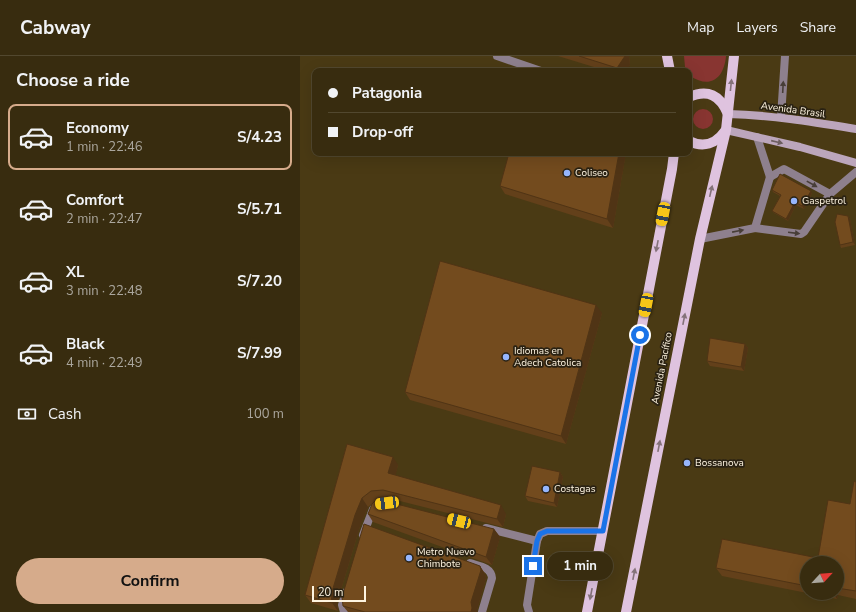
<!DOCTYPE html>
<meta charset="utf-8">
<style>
:root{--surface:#382c0f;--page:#3f3418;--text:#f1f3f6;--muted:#aba79e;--line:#52482f;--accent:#d6ab8b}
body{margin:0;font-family:"Nunito Sans",sans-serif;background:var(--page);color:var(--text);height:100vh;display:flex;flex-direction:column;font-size:15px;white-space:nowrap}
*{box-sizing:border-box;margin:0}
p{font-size:13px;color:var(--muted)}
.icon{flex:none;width:22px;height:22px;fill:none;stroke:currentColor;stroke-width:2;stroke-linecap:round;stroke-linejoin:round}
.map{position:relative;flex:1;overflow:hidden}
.side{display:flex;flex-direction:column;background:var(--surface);width:300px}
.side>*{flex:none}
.banner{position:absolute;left:12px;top:12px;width:380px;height:88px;border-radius:8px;box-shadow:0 4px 16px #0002,0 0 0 1px var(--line);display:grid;align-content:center;height:88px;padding:0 16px;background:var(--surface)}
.needle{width:26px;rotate:64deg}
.controls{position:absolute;left:500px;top:500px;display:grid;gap:8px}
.controls a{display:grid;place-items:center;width:44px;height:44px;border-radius:50%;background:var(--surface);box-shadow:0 4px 16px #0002,0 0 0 1px var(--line);font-size:20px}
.scale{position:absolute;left:12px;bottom:10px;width:54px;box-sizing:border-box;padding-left:4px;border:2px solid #fef4e0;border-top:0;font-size:11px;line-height:14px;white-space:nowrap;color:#fef4e0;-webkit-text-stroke:3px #2a2213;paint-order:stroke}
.end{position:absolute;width:18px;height:18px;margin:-9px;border:5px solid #1a73e8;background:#fff;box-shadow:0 0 0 2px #fff}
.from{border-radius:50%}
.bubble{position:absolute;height:28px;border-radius:14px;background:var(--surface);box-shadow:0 4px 16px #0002,0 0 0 1px var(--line);font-size:13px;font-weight:700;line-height:28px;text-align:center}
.car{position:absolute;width:12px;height:24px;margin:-12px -6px;border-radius:5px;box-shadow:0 0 3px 1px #0007;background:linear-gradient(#f5c518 24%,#345 0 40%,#f5c518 0 76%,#345 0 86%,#f5c518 0)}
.banner b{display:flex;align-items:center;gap:14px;height:38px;font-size:15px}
.banner b+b{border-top:1px solid var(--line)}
.banner i{width:10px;height:10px;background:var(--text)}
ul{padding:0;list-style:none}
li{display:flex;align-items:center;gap:12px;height:66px;margin:0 8px 6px;padding:0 8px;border:2px solid transparent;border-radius:8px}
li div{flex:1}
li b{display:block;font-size:15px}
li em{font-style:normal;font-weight:700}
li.selected{border-color:var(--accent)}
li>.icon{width:36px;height:36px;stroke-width:1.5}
h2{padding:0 16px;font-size:18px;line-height:48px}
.pay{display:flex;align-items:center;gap:10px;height:44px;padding:0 16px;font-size:15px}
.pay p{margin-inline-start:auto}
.action{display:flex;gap:8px;margin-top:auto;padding:8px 16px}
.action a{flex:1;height:46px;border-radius:24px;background:var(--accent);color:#111;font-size:16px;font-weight:700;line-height:46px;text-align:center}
header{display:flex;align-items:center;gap:24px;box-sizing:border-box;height:56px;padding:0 20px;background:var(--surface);border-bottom:1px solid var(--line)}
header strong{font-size:19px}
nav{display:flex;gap:22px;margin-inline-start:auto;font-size:14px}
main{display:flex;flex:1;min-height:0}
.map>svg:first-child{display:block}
</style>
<header>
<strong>Cabway</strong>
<nav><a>Map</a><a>Layers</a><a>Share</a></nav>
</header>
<main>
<section class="side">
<h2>Choose a ride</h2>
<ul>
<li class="selected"><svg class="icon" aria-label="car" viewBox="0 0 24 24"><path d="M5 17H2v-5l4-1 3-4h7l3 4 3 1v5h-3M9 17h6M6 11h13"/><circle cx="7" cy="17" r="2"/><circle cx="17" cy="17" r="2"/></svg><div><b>Economy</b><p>1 min · 22:46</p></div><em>S/4.23</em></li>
<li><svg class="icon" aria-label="car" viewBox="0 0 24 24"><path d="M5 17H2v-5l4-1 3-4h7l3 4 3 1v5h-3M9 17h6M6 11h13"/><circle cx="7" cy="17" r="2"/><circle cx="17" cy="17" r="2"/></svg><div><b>Comfort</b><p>2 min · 22:47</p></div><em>S/5.71</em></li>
<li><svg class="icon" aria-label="car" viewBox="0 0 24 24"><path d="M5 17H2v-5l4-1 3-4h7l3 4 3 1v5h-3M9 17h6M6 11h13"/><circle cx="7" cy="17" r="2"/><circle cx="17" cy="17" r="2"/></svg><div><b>XL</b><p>3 min · 22:48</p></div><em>S/7.20</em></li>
<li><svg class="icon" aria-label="car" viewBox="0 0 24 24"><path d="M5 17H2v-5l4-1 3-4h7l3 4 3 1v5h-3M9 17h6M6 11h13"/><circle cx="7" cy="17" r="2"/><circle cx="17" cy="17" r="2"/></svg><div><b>Black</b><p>4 min · 22:49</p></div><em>S/7.99</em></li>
</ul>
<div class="pay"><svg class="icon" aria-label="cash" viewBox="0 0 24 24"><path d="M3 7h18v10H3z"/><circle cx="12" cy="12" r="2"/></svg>Cash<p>100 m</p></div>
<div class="action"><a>Confirm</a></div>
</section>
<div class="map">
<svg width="556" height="556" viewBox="0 0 556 556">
<rect width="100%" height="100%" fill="#4a3a14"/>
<g fill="#883531">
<path d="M384,0H426C424,23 410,33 390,20L389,15H387L385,11Z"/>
<circle cx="403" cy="63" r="10"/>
</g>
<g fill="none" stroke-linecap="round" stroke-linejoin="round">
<g stroke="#8e808e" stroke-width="8">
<polyline points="197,0 241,15"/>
<polyline points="470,121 484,113 530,138"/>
<polyline points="455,172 501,178 504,176 530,138 556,116"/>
<polyline points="400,183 455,172 470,121 457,81"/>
<polyline points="186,472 237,485"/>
<polyline points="63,479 73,453 75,451"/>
<path d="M170,507C179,510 191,511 192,522L182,556"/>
<polyline points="44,556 42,549 46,536"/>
<polyline points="229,556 227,549 237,485 240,478 247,475 303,475"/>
</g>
<polyline stroke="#8e808e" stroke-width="8" points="481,61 485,0"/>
<g stroke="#bca6bc" stroke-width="8">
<path d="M428,58C471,59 513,66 556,73"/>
<polyline points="426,74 500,91 556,107"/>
</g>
<g stroke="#dfc3df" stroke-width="10">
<polyline points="367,0 370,15"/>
<path d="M389,41C408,33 420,39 428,58"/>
<path d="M389,85C403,92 416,88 425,75"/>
<polyline points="287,556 372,113 374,97"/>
<polyline points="326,556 400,183 426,74 434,0"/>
</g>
</g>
<g fill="#63401a">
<polygon points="258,0 329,0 330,9 326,15 307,15"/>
<polygon points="326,97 313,172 205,138 200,130"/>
<polygon points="472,134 512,137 504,153 496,149 488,165 474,157 472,155 480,140 473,136"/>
<polygon points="548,160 550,163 555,189 541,192 540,189"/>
<polygon points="302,257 266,388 110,344 105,336"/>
<polygon points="445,288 448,292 444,315 410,310 407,305"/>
<polygon points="47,388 98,409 95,420 206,458 203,471 88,442 77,443 68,451 61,467 37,547 38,555 11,547 5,539"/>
<polygon points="260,416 263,421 257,451 228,445 225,440"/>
<polygon points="556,426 556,543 538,539 537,543 508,537 537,537 537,507 507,507 507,537 422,520 416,512 518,502 550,448"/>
<polygon points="68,458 194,473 200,481 192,509 73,466"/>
<polygon points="180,510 185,518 186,522 177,554 177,556 48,556 43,550"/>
</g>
<g fill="#503415">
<polygon points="325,0 329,0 330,9 326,15 319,15 317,12"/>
<polygon points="319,97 326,97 313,172 307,163"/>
<polygon points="511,135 512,137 504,153 502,150"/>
<polygon points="495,146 496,149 488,165 486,163"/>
<polygon points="548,160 550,163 555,189 553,186"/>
<polygon points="296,249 302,257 266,388 261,380"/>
<polygon points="445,288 448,292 444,315 441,311"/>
<polygon points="93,401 98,409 94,426 88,417"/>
<polygon points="260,416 263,421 257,451 254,447"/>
<polygon points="62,442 68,451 61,467 37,547 38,555 32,547 31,539 55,459"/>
<polygon points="201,449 206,458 203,471 197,463"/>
<polygon points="194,473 200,481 192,509 186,501"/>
<polygon points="180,510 185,518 186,522 177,554 177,556 171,556 171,546"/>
<polygon points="533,537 537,537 538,539 537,543"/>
</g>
<g fill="#734b1e" stroke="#503415">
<polygon points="279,0 325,0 317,12"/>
<polygon points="209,97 319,97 307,163 200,130"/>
<polygon points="480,118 511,135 502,150 495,146 486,163 472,155 481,139 472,134"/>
<polygon points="537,158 548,160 553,186 540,189 535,166"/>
<polygon points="140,205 296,249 261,380 105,336"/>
<polygon points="410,282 445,288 441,311 407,305"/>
<polygon points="47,388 93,401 88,417 201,449 197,463 83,434 71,435 62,442 55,459 31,539 32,547 5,539"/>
<polygon points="232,410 260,416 254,447 225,440"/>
<polygon points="554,425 556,426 556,535 537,532 537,507 507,507 507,530 416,512 422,483 518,502 528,444 550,448"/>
<polygon points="81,444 194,473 186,501 68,458 72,448 75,445"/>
<polygon points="64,468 180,510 181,514 171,546 172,552 171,556 65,556 43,550 42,541"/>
</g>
<defs><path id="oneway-solid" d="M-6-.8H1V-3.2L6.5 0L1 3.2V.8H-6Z"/></defs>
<g fill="#847279">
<use href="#oneway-solid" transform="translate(431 29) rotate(-84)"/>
<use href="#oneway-solid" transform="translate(411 135) rotate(-77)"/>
<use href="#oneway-solid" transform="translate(357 190) rotate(101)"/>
<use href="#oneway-solid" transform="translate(384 263) rotate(-79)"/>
<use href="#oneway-solid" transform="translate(359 390) rotate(-79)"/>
<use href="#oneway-solid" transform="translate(334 518) rotate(-79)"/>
<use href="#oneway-solid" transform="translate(291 538) rotate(101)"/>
</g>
<g fill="#483e38">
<use href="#oneway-solid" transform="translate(483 31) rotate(-87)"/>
<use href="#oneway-solid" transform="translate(512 128) rotate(29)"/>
<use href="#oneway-solid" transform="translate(438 175) rotate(-11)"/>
<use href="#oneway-solid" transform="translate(494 177) rotate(7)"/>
</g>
<use fill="#6c5d5f" href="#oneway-solid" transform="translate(477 86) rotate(13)"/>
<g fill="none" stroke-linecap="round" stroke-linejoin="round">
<polyline stroke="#1a73e8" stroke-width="5" points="233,510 237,485 240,478 247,475 303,475 340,279"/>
</g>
<g fill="#96b6fd" stroke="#2a2213" stroke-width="1.5">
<circle cx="267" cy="117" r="4"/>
<circle cx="494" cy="145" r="4"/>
<circle cx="206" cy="301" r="4"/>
<circle cx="387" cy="407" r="4"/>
<circle cx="246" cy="433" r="4"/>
<circle cx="109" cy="502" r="4"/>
</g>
<g text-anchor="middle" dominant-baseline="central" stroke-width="3.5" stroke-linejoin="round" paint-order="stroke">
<g font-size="10" fill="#fef4e0" stroke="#2a2213">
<text transform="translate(493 54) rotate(8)">Avenida Brasil</text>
<text transform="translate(362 312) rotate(-79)">Avenida Pacífico</text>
</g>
<g font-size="10" fill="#fef4e0" stroke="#2a2213" text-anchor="start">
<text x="275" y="117">Coliseo</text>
<text x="502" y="145">Gaspetrol</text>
<text x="214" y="295">Idiomas en<tspan x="214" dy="12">Adech Catolica</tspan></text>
<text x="395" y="407">Bossanova</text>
<text x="254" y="433">Costagas</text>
<text x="117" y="496">Metro Nuevo<tspan x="117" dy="12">Chimbote</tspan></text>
</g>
</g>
</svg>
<div class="controls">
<a><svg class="needle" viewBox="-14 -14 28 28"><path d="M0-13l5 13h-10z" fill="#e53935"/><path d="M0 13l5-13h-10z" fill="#aba79e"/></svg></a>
</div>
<div class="scale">20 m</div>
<i class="end from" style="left:340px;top:279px"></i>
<i class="end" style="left:233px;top:510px"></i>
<div class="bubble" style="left:247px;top:496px;width:66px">1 min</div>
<i class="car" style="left:363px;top:158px;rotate:191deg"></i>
<i class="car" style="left:346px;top:249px;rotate:191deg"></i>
<i class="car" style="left:87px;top:447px;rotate:263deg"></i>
<i class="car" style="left:159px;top:465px;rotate:284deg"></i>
<div class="banner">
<b><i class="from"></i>Patagonia</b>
<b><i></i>Drop-off</b>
</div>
</div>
</main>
